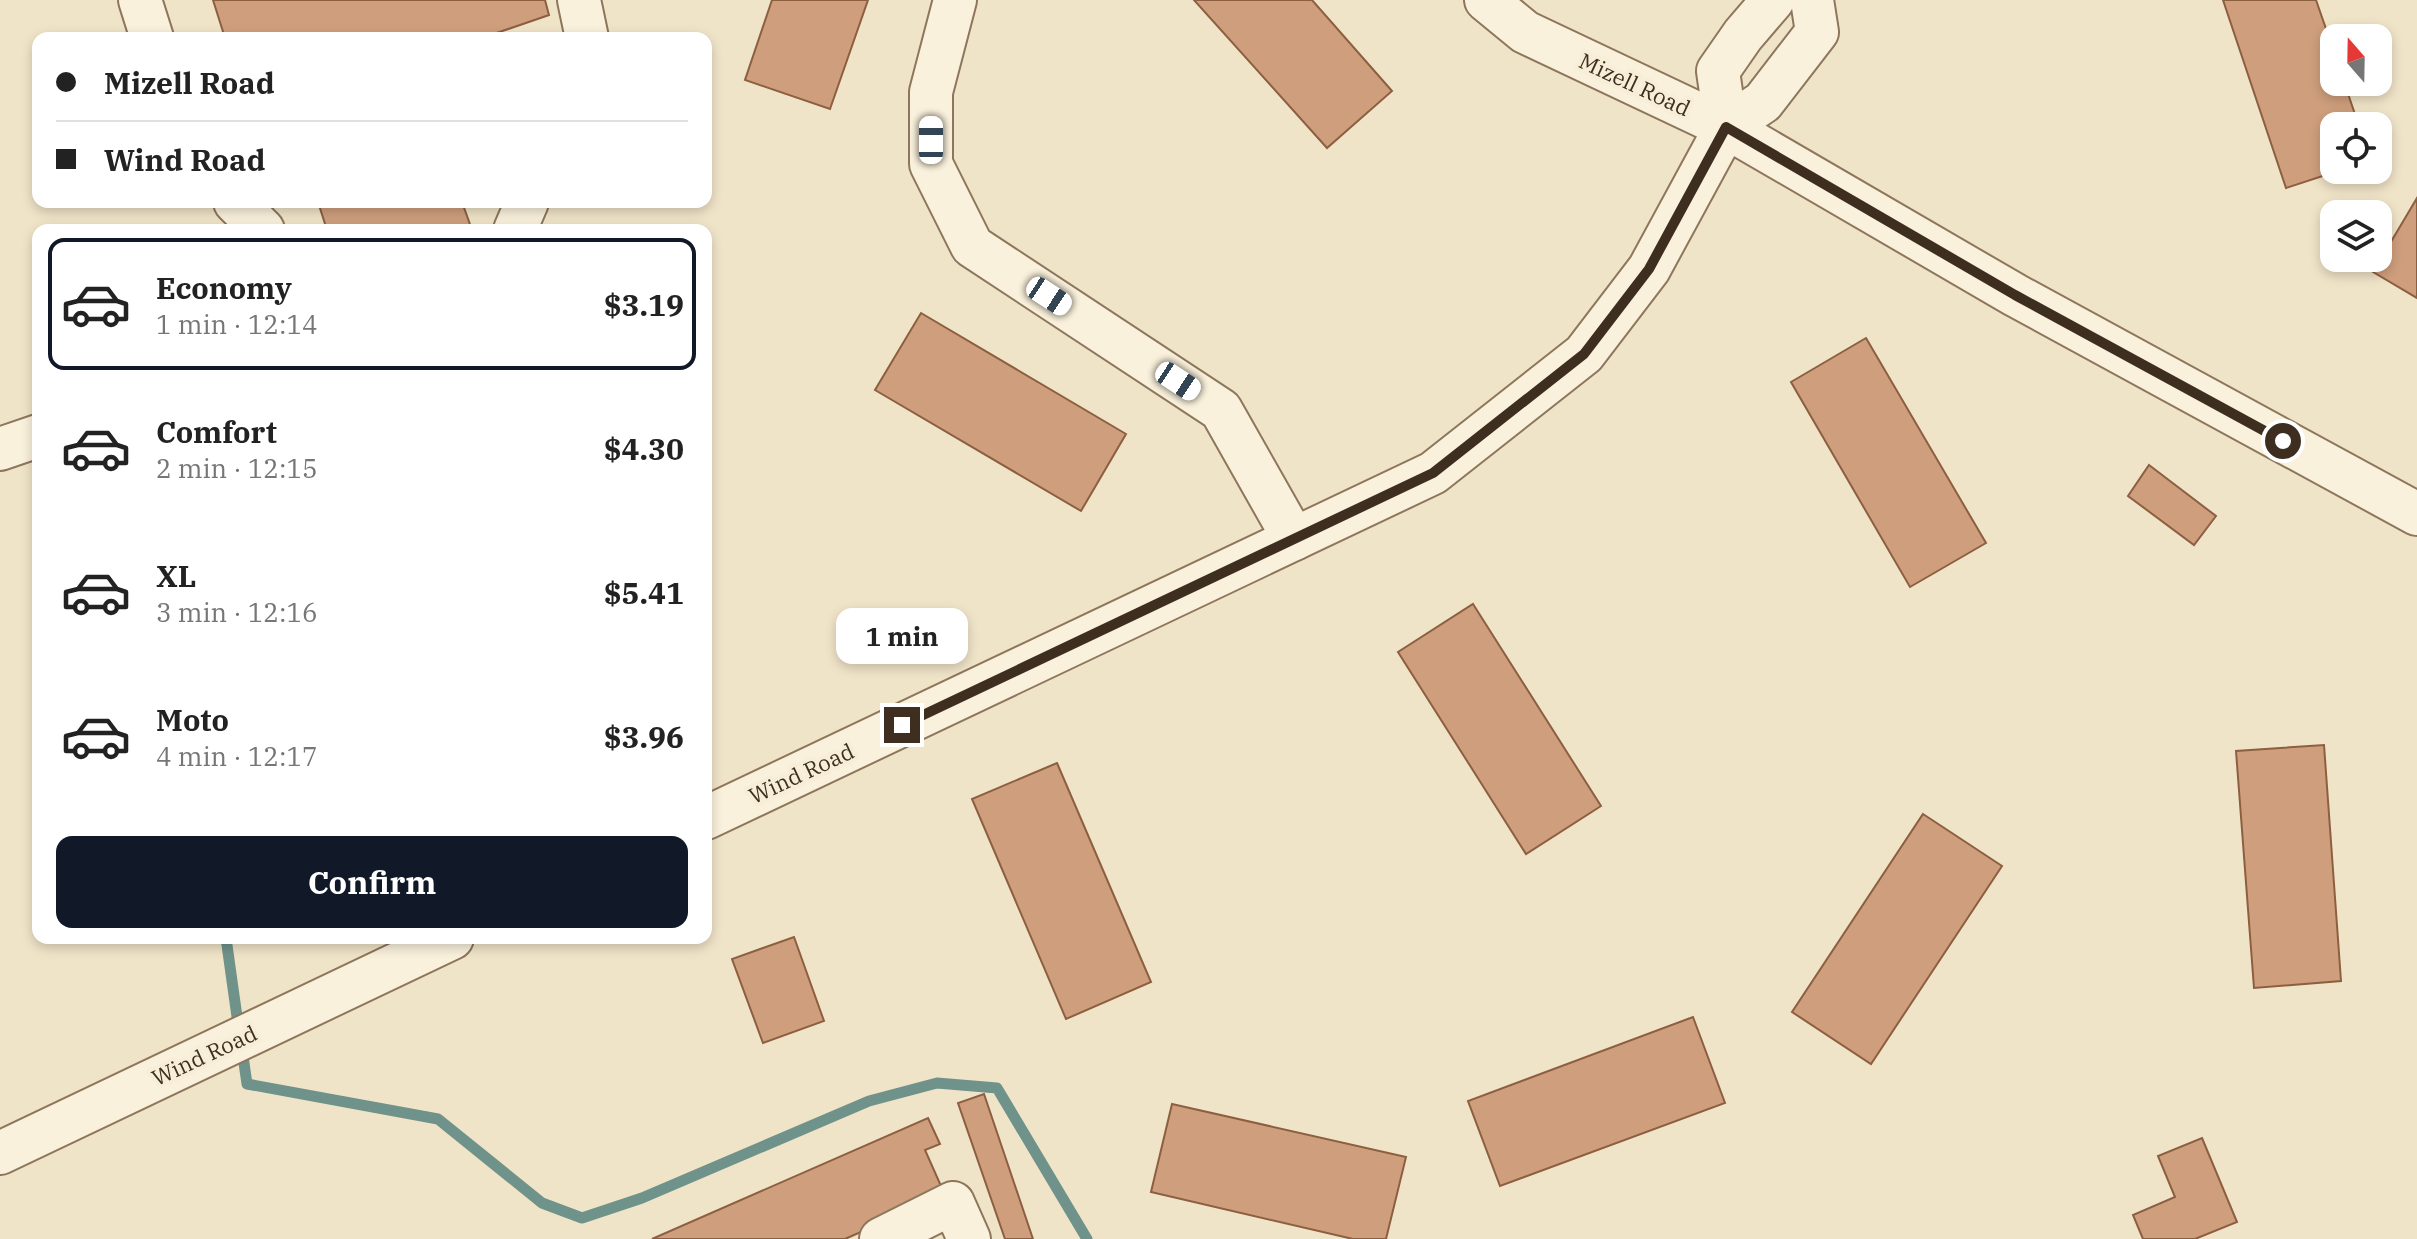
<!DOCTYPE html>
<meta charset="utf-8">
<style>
:root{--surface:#fff;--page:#f2f2f2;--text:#222;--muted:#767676;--line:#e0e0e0;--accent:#111827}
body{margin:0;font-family:"IBM Plex Serif",serif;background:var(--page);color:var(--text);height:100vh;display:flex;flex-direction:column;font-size:30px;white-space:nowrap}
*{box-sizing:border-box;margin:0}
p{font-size:26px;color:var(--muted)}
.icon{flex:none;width:44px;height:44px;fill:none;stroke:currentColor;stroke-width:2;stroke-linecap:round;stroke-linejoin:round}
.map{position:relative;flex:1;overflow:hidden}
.panel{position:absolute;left:32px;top:224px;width:680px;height:720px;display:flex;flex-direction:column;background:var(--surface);border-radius:16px;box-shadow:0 4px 12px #0003}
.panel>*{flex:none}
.top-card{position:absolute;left:32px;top:32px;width:680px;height:176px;border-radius:16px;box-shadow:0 4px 12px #0003;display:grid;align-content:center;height:176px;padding:0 24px;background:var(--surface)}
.needle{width:52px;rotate:340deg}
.controls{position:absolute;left:2320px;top:24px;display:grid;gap:16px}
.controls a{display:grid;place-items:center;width:72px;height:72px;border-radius:16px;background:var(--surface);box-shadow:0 4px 12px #0003;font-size:40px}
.end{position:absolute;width:36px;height:36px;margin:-18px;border:10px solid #3d2e20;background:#fff;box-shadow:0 0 0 4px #fff}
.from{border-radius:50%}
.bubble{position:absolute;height:56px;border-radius:16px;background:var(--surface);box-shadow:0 4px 12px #0003;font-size:26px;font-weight:700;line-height:56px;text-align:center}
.car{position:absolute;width:24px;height:48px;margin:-24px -12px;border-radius:10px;box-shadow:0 0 6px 2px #0007;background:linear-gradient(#fff 24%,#345 0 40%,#fff 0 76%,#345 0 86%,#fff 0)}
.top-card b{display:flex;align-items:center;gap:28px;height:76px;font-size:30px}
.top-card b+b{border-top:2px solid var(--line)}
.top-card i{width:20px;height:20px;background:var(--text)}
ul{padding:14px 0 0;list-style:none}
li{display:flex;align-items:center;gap:24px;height:132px;margin:0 16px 12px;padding:0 8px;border:4px solid transparent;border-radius:16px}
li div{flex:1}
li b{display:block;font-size:30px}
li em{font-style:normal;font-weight:700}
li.active{border-color:var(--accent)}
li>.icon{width:72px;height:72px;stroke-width:1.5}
.primary-button{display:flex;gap:16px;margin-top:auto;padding:16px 24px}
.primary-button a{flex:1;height:92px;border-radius:16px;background:var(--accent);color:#fff;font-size:32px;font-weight:700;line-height:92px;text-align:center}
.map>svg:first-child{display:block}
</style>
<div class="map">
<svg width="2417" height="1239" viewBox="0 0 2417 1239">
<rect width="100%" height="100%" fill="#f0e4c8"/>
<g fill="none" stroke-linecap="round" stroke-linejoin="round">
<g stroke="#6f938a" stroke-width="11">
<polyline points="226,938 239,1031"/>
<polyline points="242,1049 247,1084 438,1119 542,1203 582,1218 642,1198 869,1101 937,1083 997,1088 1087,1239"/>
</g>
</g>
<g fill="#cf9f7d" stroke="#8d5f41" stroke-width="2">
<polygon points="213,0 545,0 549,15 482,38 225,38"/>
<polygon points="772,0 868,0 830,109 745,80"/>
<polygon points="1194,0 1312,0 1392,91 1327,148"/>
<polygon points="2223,0 2316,0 2334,52 2334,82 2344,82 2359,126 2334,126 2334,170 2341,170 2286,188"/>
<polygon points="2417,198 2417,298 2373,272"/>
<polygon points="318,202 462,202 472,230 327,230"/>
<polygon points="921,313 1126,434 1081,511 875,390"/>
<polygon points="1866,338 1986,543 1910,587 1791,382"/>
<polygon points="2149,465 2216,516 2194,545 2128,496"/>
<polygon points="1473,604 1601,806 1526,854 1398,652"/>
<polygon points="2324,745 2341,981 2254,988 2236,751"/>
<polygon points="1057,763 1151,982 1066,1019 972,799"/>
<polygon points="1923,814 2002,866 1871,1064 1792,1012"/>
<polygon points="794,937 824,1021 763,1043 732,959"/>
<polygon points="1693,1017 1725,1103 1500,1186 1468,1101"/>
<polygon points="984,1094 1033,1239 1005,1239 958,1103"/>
<polygon points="1172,1104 1406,1157 1386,1239 1353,1239 1151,1192"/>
<polygon points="928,1118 940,1144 925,1150 945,1195 845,1239 652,1239"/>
<polygon points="2202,1138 2237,1222 2195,1239 2143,1239 2133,1215 2175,1197 2158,1156"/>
</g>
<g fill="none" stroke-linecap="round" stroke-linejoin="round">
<defs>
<g id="minor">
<polyline points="140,0 152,38"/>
<polyline points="579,0 587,38"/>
<polyline points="955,0 931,92 931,164 972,246 1221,410 1294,539"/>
<polyline points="1486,0 1525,32 1726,127 2015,295 2417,514"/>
<polyline points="1726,127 1718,71 1743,35 1773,0"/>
<polyline points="235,202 263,230"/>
<polyline points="515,230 527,202"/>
<polyline points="0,449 38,436"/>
<polyline points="706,818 1433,473 1584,354 1649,269 1726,127 1763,102 1817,32 1812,0"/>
<polyline points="0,1153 452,938"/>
<polyline points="881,1239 953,1203 969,1239"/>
</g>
</defs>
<use href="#minor" stroke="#8d765c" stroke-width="46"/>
<use href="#minor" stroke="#faf1dc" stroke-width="42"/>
</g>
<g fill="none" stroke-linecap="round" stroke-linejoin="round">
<polyline stroke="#3d2e20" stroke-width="10" points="902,725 1433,473 1584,354 1649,269 1726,127 2015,295 2283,441"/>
</g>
<g text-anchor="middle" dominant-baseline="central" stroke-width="8" stroke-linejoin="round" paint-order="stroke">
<g font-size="22" fill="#3d2e20" stroke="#f7eed8">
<text transform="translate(1635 84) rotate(25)">Mizell Road</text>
<text transform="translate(801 773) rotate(-25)">Wind Road</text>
<text transform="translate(204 1055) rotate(-25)">Wind Road</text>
</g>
</g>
</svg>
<div class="controls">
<a><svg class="needle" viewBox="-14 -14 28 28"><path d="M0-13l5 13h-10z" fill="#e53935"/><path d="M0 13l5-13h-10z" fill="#767676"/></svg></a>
<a><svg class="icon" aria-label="locate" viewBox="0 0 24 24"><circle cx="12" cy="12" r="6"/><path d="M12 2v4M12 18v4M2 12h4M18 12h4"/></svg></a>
<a><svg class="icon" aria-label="layers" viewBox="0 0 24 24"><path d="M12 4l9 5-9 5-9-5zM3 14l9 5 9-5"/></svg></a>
</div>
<i class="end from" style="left:2283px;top:441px"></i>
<i class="end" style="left:902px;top:725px"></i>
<div class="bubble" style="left:836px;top:608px;width:132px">1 min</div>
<i class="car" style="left:931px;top:140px;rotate:0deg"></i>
<i class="car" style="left:1049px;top:296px;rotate:123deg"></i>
<i class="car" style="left:1178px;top:381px;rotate:123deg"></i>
<div class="top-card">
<b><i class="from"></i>Mizell Road</b>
<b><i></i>Wind Road</b>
</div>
<section class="panel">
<ul>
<li class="active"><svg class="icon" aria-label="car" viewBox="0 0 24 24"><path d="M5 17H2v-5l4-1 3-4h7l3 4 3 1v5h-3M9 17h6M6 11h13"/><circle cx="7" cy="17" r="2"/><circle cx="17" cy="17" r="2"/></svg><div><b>Economy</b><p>1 min · 12:14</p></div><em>$3.19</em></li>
<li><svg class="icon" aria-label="car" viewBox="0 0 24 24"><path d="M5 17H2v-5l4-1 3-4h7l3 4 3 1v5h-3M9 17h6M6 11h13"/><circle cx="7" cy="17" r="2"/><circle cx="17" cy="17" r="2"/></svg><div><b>Comfort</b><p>2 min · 12:15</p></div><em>$4.30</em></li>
<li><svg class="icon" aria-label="car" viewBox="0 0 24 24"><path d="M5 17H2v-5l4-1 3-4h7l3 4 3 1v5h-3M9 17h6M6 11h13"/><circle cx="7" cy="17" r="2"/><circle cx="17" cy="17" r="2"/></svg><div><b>XL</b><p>3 min · 12:16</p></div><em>$5.41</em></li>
<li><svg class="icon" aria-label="car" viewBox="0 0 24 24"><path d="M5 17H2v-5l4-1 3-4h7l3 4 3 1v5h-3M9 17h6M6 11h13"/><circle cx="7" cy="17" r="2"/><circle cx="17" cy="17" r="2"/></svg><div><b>Moto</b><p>4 min · 12:17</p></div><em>$3.96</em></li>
</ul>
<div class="primary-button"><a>Confirm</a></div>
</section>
</div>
